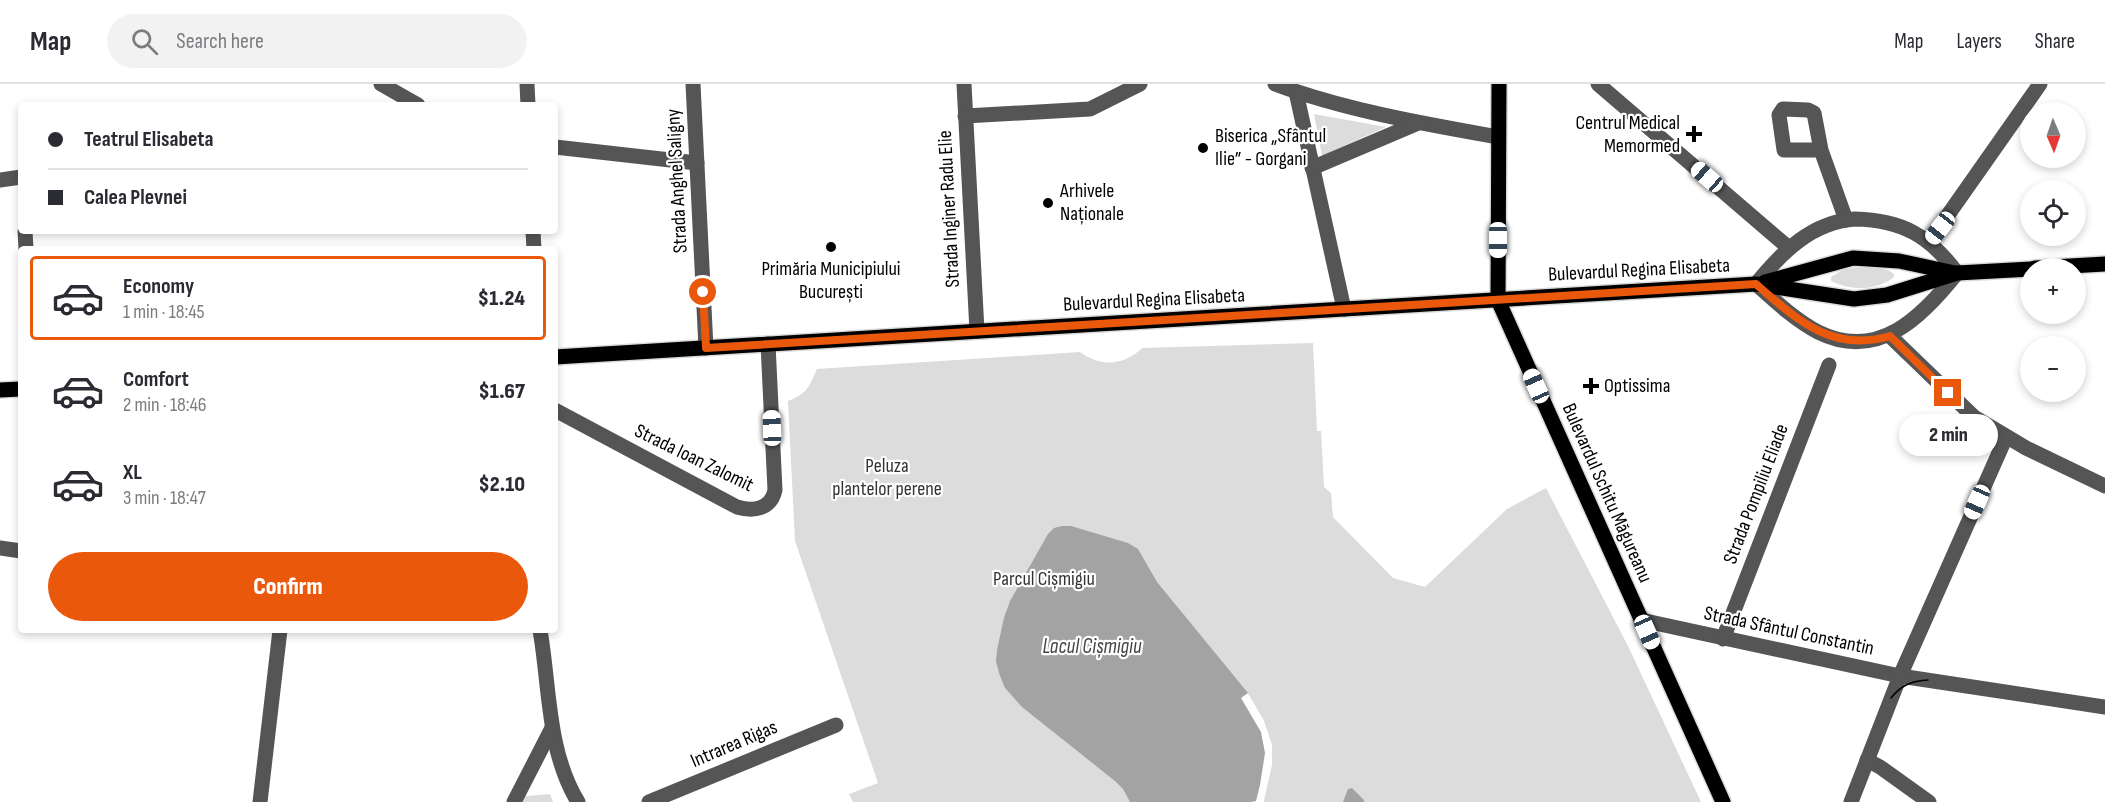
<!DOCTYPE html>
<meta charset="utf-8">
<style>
:root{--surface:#fff;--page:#f2f2f3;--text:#2b2b33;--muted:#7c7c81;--line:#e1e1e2;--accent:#ea580c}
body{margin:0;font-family:"Sofia Sans Condensed",sans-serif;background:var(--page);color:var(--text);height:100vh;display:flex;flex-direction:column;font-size:22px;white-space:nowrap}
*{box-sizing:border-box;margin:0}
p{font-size:20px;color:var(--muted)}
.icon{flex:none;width:33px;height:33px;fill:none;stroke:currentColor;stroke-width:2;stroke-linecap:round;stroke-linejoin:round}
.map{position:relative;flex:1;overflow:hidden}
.drawer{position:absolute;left:18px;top:162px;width:540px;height:387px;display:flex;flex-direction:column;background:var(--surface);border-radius:6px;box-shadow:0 3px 9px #0003}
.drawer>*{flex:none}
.top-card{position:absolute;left:18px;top:18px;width:540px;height:132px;border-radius:6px;box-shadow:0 3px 9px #0003;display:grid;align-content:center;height:132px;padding:0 30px;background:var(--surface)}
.needle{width:39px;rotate:178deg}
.buttons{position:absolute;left:2020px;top:18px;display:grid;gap:12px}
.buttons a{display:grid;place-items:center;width:66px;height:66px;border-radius:50%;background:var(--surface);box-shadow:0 3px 9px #0003;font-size:30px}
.end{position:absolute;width:27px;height:27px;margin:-14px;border:8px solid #ea580c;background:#fff;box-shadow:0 0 0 3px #fff}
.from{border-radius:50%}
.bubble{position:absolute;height:42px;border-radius:21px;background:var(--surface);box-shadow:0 3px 9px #0003;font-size:20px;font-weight:800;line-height:42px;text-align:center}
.car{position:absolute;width:18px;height:36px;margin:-18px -9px;border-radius:8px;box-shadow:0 0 4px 2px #0007;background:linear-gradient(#fff 24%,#345 0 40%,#fff 0 76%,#345 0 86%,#fff 0)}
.top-card b{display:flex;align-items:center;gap:21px;height:57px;font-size:22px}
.top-card b+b{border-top:2px solid var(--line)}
.top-card i{width:15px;height:15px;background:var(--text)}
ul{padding:10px 0 0;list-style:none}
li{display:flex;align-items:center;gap:18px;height:84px;margin:0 12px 9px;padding:0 18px;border:3px solid transparent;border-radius:6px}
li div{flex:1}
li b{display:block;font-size:22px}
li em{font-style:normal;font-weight:800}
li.active{border-color:var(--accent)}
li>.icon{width:54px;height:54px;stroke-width:1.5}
.primary-button{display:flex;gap:12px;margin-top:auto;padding:12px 30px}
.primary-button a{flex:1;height:69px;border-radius:36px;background:var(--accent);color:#fff;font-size:24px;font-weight:800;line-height:69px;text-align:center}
header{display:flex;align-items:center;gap:36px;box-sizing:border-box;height:84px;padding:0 30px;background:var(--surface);border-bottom:2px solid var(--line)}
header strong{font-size:28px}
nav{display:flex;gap:33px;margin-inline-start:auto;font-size:21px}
.search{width:420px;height:54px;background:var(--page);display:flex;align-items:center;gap:15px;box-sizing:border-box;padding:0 21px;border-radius:33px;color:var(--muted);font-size:22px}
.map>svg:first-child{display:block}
</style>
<header>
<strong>Map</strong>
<div class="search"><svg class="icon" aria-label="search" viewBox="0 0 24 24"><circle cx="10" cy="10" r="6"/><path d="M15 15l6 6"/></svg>Search here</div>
<nav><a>Map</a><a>Layers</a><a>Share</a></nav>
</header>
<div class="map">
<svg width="2105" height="718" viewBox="0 0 2105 718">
<rect width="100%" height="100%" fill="#fff"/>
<g fill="#dcdcdc">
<polygon points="1314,30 1386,43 1322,72"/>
<path d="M1869,182L1888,186L1894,190V193C1876,207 1851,207 1831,197V193L1844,185Z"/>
<path d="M1313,259L1317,347H1321L1324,403L1331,409L1333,433L1393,494L1425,503L1507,425L1546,404L1629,564L1701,718H853L849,710L878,699L795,457L788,317C807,310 809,303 817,285L1080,268C1100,283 1124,282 1142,264Z"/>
<polygon points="550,710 553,718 514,718 516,713"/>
</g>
<g fill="#a3a3a3">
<polygon points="1062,442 1071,442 1128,459 1138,465 1157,498 1248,609 1264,636 1272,660 1272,682 1264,718 1130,718 1123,705 1115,697 1022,623 1005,604 1000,592 996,578 997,566 1004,534 1010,517 1048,450 1054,444"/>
<polygon points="1352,704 1364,716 1364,718 1343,718 1348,705"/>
</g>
<polygon fill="#fff" points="1248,609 1264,636 1272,660 1272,682 1264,718 1251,718 1256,717 1260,701 1265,669 1261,648 1241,614"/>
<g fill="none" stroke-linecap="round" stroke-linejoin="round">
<defs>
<g id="major">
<polyline points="1499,0 1498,216 1723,718"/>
<polyline points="2035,184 2105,180"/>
<polyline points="1765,198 1853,174 1899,177 1955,189"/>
<polyline points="555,273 1756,200 1854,215 1887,211 1957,189 2031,185"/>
<polyline points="0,306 21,305"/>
</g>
</defs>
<use href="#major" stroke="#dbdbdb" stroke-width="18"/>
<g stroke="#555" stroke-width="15">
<polyline points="381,0 418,21"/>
<polyline points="527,0 528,21"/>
<polyline points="693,0 706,264"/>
<polyline points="964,0 977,247"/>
<path d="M1275,0C1344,26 1425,40 1498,53"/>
<polyline points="1598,0 1789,164"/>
<polyline points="1296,8 1344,225"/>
<polyline points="965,32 1090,25 1140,0"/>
<polyline points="555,63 697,79"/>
<polyline points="1821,66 1784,66 1779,31 1783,25 1808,26 1814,29 1821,66 1846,136"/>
<polyline points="1312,84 1418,39"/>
<polyline points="0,96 21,93"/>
<path d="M1855,135C1902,136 1930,152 1957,189C1922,233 1878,278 1818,248C1795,236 1775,217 1756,200C1782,168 1812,138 1855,135Z"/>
<polyline points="25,147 26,165"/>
<polyline points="533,147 534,165"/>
<polyline points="1929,158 2040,0"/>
<polyline points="1890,252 1974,333 2026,364 2105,402"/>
<path d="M555,326L737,423C754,428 771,425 775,406L768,260"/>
<polyline points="0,464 21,467"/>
<polyline points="1641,536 1900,592 2105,623"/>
<path d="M540,546C550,604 547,667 578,718"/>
<polyline points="1723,555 1829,281"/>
<polyline points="1867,676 1880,683 1929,718"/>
<polyline points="260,718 280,546"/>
<polyline points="514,718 552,644"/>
<polyline points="649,718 836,641"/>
<polyline points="1851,718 1900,592 2006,353"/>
</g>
<use href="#major" stroke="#000" stroke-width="15"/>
<path stroke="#000" stroke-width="1.5" d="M1891,614C1901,601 1912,597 1928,596"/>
</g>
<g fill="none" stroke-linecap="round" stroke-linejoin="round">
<path stroke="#ea580c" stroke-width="8" d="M703,208L706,264L1756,200C1797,236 1832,269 1890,252L1948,309"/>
</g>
<g fill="#000" stroke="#fff" stroke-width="2">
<path d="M1691 41h6v6h6v6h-6v6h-6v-6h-6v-6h6z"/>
<circle cx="1203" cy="64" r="6"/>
<circle cx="1048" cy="119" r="6"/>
<circle cx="831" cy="163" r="6"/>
<path d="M1588 293h6v6h6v6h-6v6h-6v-6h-6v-6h6z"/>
</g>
<g text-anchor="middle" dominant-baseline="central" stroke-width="4.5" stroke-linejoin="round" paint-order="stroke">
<g font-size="20" fill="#000" stroke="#fff" text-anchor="start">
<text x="1680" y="39" text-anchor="end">Centrul Medical<tspan x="1680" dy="23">Memormed</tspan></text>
<text x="1215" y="52">Biserica „Sfântul<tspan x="1215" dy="23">Ilie” - Gorgani</tspan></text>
<text x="1060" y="107">Arhivele<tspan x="1060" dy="23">Naționale</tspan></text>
<text x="831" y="185" text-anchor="middle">Primăria Municipiului<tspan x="831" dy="23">București</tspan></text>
<text x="1604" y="302">Optissima</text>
</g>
<g font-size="20" fill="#000" stroke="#fff">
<text transform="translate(677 97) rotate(-93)">Strada Anghel Saligny</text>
<text transform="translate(949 125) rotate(-93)">Strada Inginer Radu Elie</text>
<text transform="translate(1639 186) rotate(-3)">Bulevardul Regina Elisabeta</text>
<text transform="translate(1154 216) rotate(-3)">Bulevardul Regina Elisabeta</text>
<text transform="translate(694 374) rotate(26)">Strada Ioan Zalomit</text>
<text transform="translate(1607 409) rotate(66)">Bulevardul Schitu Măgureanu</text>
<text transform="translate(1756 410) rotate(-69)">Strada Pompiliu Eliade</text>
<text transform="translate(1789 547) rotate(12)">Strada Sfântul Constantin</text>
<text transform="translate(734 660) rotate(-23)">Intrarea Rigas</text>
</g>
<g font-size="20" fill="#333" stroke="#fff">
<text x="887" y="382">Peluza<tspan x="887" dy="23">plantelor perene</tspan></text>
<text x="1044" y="495">Parcul Cișmigiu</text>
</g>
<g font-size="21" font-style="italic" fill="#444" stroke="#fff">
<text x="1092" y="562">Lacul Cișmigiu</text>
</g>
</g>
</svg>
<div class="buttons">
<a><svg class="needle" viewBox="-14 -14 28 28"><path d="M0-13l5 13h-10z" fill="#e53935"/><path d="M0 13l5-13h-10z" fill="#7c7c81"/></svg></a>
<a><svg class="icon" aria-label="locate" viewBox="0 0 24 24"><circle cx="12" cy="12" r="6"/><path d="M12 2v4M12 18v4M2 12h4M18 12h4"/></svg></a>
<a>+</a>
<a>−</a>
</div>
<i class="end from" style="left:703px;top:208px"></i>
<i class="end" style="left:1948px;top:309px"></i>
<div class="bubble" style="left:1899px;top:330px;width:99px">2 min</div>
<i class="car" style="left:1707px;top:93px;rotate:311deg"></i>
<i class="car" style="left:1940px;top:144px;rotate:218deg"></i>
<i class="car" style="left:1498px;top:156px;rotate:180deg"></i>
<i class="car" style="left:1536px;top:302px;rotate:336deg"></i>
<i class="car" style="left:772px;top:344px;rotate:358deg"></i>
<i class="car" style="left:1977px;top:418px;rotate:204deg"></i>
<i class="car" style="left:1647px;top:548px;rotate:156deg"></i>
<div class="top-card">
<b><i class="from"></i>Teatrul Elisabeta</b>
<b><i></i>Calea Plevnei</b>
</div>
<section class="drawer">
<ul>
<li class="active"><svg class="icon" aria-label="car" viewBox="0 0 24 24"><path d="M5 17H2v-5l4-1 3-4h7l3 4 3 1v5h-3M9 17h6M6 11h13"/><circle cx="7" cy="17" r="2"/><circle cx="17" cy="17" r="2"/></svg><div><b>Economy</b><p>1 min · 18:45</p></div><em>$1.24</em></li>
<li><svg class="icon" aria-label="car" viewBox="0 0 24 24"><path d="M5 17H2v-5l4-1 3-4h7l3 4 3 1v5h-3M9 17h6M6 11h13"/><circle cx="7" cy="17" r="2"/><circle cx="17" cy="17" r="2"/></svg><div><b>Comfort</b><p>2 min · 18:46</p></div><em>$1.67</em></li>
<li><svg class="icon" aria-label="car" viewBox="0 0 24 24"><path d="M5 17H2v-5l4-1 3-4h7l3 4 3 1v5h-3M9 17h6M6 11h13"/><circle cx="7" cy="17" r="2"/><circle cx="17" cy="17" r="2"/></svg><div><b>XL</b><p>3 min · 18:47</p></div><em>$2.10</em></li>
</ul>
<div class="primary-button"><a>Confirm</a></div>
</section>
</div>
